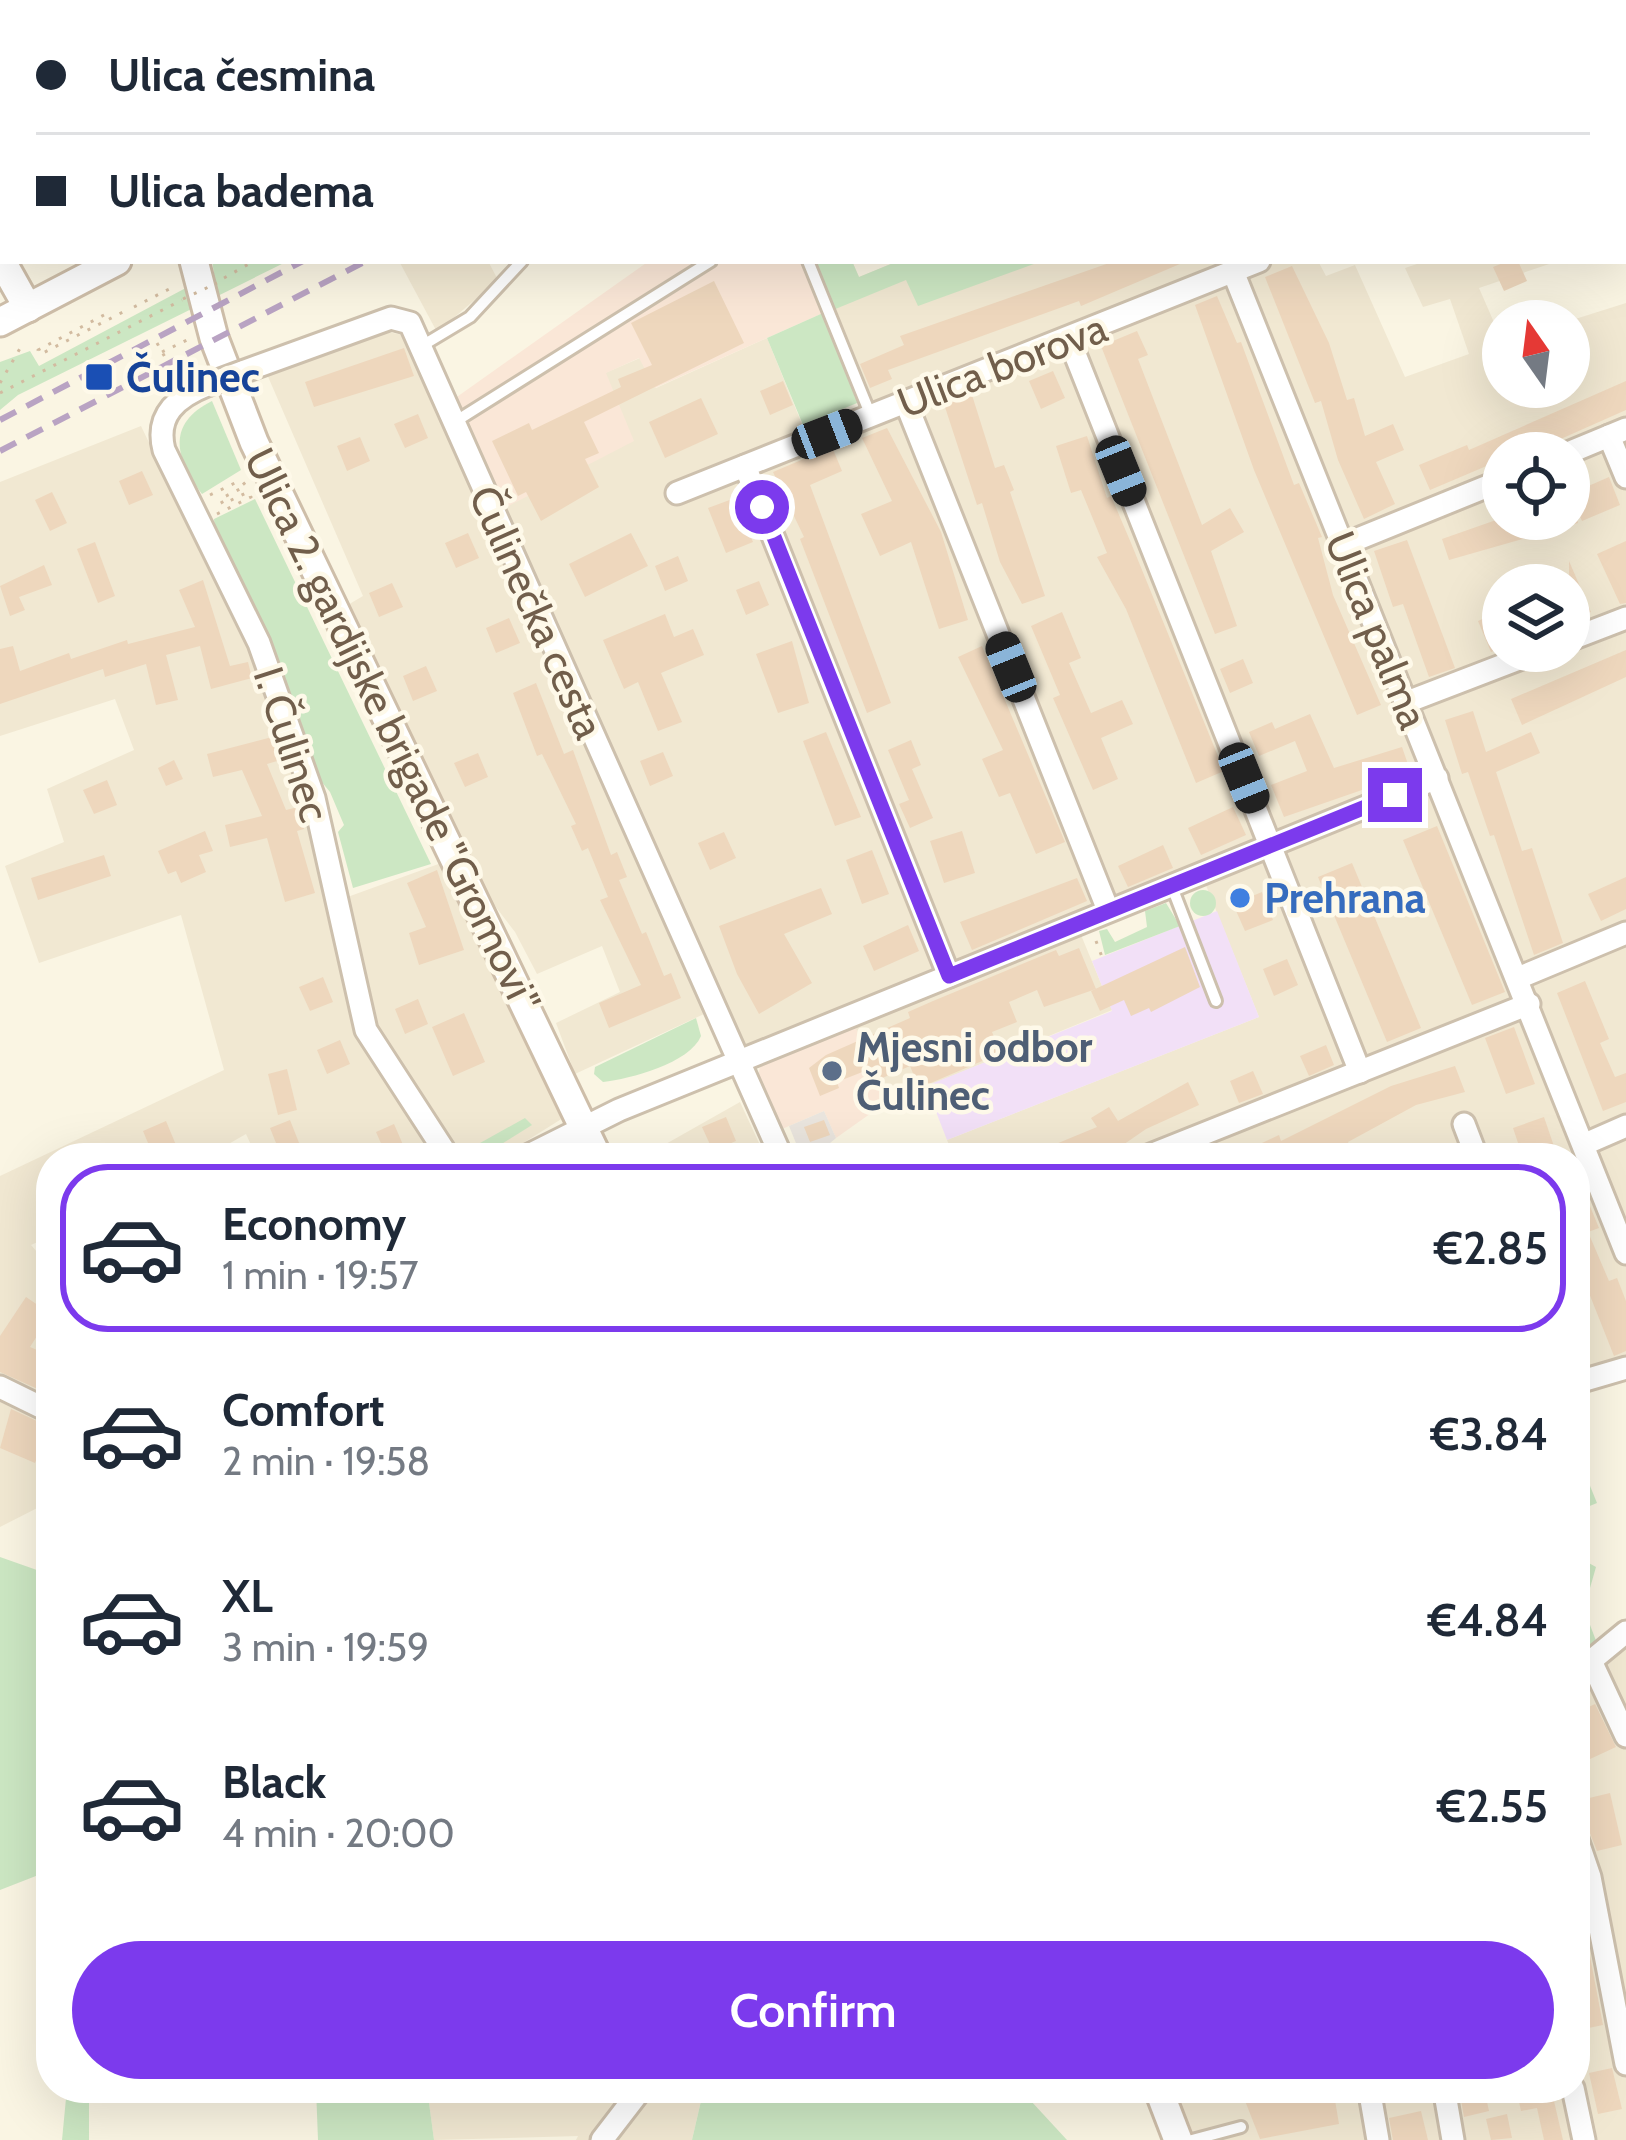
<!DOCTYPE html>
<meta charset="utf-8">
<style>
:root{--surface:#fff;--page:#f2f2f3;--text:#1f2937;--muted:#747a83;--line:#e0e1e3;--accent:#7c3aed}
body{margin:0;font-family:Cabin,sans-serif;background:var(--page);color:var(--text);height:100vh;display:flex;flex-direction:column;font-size:45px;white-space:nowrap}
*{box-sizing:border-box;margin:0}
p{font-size:39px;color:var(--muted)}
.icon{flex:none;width:66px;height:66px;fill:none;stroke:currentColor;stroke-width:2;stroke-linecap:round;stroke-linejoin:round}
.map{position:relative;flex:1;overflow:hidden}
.sheet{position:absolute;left:36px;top:1143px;width:1554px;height:960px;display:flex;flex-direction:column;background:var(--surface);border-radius:48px;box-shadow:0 12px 48px #0002}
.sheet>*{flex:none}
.banner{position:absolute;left:0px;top:0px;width:1626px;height:264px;box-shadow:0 12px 48px #0002;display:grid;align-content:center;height:264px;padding:0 36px;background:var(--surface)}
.needle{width:78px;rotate:346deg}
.fabs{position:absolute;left:1482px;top:300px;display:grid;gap:24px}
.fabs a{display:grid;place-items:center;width:108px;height:108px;border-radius:50%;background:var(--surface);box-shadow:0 12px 48px #0002;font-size:60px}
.end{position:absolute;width:54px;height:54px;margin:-27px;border:15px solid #7c3aed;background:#fff;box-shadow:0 0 0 6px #fff}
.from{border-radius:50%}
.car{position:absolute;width:36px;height:72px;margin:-36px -18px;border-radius:15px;box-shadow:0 0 9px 3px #0007;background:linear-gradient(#222 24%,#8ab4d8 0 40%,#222 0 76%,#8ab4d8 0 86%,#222 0)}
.banner b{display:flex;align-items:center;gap:42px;height:114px;font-size:45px}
.banner b+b{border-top:3px solid var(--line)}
.banner i{width:30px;height:30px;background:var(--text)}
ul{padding:21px 0 0;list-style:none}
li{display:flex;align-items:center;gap:36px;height:168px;margin:0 24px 18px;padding:0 12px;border:6px solid transparent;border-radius:48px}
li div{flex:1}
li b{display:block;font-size:45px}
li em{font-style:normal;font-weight:600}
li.on{border-color:var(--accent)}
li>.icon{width:108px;height:108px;stroke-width:1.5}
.action{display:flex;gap:24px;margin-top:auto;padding:24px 36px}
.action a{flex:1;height:138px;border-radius:72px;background:var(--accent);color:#fff;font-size:48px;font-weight:600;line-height:138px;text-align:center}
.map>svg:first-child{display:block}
</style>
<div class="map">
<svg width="1626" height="2140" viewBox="0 0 1626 2140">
<rect width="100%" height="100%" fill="#faf5e3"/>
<g fill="#f1e8d2" fill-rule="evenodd">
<polygon points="399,261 488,261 498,280 437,332"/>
<path d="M813,261H852L859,277L898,261H1318L1326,276L1355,265L1405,377L1469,354L1450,299L1423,307L1405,268L1426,261H1558L1479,288L1503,343V387H1569V321L1626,303V1359L1580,1372L1575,1368V1158H955L947,1140L1259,1017L1199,868L1074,918L1112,1010L884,1104L848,1009L747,1049L739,1046L719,1007L575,1074L556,1023L620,992L602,946L537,974L515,932L482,889L346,606L363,596L266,372L383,331L403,335L485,517L501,510L605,373L640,358L656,388L767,338L810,444L874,419ZM1503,453H1569V519H1503ZM1503,585H1569V651H1503Z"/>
<polygon points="141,426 272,698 331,903 444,862 563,1118 499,1158 257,1158 246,1134 204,1158 51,1158 51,1236 31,1245 51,1268 51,1501 0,1527 0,1176 224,1070 181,915 39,963 5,866 64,842 47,789 134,750 115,699 0,736 0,482"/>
<polygon points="740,1102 766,1158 641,1158"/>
<polygon points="1626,1623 1626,2140 1188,2140 1169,2088 1575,2088 1575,1664"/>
<polygon points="427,2088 704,2088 692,2140 576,2140 578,2136 434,2140"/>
</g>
<g fill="#fae7d7">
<polygon points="0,0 151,3 3,3 3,205"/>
<polygon points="649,261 802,261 823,313 655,388 639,358 606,373 634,441 501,510 454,399"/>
<polygon points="854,1023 884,1104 836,1138 824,1111 782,1129 758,1077 761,1061"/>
</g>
<polygon fill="#eae5de" points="824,1111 836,1138 812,1158 802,1158 789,1126"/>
<polygon fill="#f2e0f7" points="1217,911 1259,1017 947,1140 926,1086 1112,1011 1092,961"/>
<g fill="#cce7c3">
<polygon points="284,0 504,0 499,3"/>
<polygon points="882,0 1626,0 1626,104 1623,3 877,3"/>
<polygon points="212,261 288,261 18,395 0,410 0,362 30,351 39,366 214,273"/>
<polygon points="813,261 852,261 859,277 898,261 1042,261 918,306 906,280 833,310"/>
<polygon points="823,313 862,401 803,425 767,338"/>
<path d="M212,401L241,470L202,494C175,458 166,424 212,401Z"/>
<polygon points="255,499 431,864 353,888 338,832 344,825 330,792 311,769 215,532 214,519"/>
<circle cx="1203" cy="903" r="13"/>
<polygon points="1166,903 1180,926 1105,955 1099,931 1107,929 1115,942 1147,927 1145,911"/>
<path d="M696,1018L701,1036C690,1063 630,1079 603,1082L594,1074L595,1067Z"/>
<polygon points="525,1118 532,1125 487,1153 464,1152"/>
<polygon points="1575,1449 1597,1503 1575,1512"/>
<polygon points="1576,1556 1596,1567 1584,1609 1598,1646 1575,1664"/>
<polygon points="0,1557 51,1575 51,1943 41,1874 0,1890"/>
<polygon points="67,2088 89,2088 89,2140 62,2140"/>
<polygon points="316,2088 427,2088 434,2140 318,2140"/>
<polygon points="704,2088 1019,2088 1067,2140 692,2140"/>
</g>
<g fill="#eed7bd">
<polygon points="1115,261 1187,261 1081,306 1079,301 888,370 892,379 870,388 860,364 904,345 900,336"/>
<polygon points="1508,261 1518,261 1527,281 1504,291 1493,267"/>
<polygon points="1292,266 1329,343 1347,400 1354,398 1365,436 1393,424 1404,450 1376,462 1395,504 1364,519 1338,460 1321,401 1315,403 1265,277"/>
<polygon points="714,281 744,343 584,422 599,453 585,459 599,487 541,521 526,492 518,496 492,441 529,423 532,430 621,387 618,379 652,365 631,323"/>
<polygon points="1217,296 1237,343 1241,342 1294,485 1299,483 1322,537 1318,538 1333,595 1381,705 1357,715 1254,470 1195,305"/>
<polygon points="1137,331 1148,355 1138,359 1202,525 1230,508 1244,532 1211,551 1237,626 1215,634 1101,346"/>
<polygon points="404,348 414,376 314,407 305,382"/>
<polygon points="1053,371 1065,398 1041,409 1029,381"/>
<polygon points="783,381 793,405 770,415 760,391"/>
<polygon points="1626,381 1626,410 1529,453 1503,453 1503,459 1430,490 1419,465 1467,445 1469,450"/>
<polygon points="972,395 995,468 1004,465 1014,490 1010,492 1045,596 1022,604 1000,562 982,503 977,505 944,404"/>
<polygon points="701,398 718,434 665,458 649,422"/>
<polygon points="418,414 428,438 405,448 394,424"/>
<polygon points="887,428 941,532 968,620 939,629 911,542 880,556 861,514 892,501 862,438"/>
<polygon points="1087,436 1107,498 1111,496 1131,543 1224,771 1196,783 1126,609 1097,557 1107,553 1081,490 1071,493 1056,446"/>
<polygon points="360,437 370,461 347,471 337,446"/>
<polygon points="832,447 842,471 810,485 891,703 867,713 800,539 804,537 773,472"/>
<polygon points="142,471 153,495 129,505 119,481"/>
<polygon points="1609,477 1620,505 1582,521 1570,494"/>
<polygon points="52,492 67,523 50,531 35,500"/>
<polygon points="735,498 753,542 726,553 708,508"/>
<polygon points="1499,519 1577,519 1578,523 1449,560 1442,539"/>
<polygon points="468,533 479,558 456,568 445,543"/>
<polygon points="631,533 648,566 585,597 569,564"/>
<polygon points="1407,540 1455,668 1429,677 1403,604 1393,607 1374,551"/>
<polygon points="1626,541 1626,603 1620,604 1597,554"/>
<polygon points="95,542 115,596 98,603 77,549"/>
<polygon points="678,556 688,581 665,591 655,566"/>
<polygon points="1569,561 1591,612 1569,621"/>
<polygon points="44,565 52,585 19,597 25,610 10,616 0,586"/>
<polygon points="203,580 230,666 248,662 252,678 211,689 200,646 166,655 178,700 156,705 146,664 105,677 103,669 0,704 0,649 13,646 20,671 69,653 71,659 127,640 128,644 195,627 179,590"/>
<polygon points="759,581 769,605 746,615 736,590"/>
<polygon points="392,583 403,607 379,617 369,593"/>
<polygon points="1503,610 1503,647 1491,652 1478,621"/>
<polygon points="1062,612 1081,658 1069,663 1091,713 1122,700 1133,724 1101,738 1118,779 1093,790 1053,698 1060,695 1031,626"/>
<polygon points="665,614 674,637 693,629 704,655 661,673 682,722 658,731 638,682 624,689 603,640"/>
<polygon points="509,618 520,643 496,653 486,628"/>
<polygon points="792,641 809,703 778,713 756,654"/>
<polygon points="982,646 1065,842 1036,854 1010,793 999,797 982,759 1003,750 958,657"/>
<polygon points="1626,650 1626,677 1522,725 1511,699"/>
<polygon points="1243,659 1253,683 1230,693 1220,669"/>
<polygon points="426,666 437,691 413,701 403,676"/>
<polygon points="536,683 564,754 573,750 611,855 617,852 627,877 619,880 642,934 646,932 664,976 671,973 681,998 609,1028 599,1003 641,985 600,900 608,897 588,848 582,851 571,826 576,824 542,754 537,756 513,693"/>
<polygon points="1473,711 1486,752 1531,732 1540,753 1496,772 1522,851 1532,848 1563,943 1534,955 1494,835 1490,836 1468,772 1462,774 1445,720"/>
<polygon points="1310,714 1334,768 1402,747 1411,773 1284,817 1271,785 1307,771 1295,741 1259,756 1249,732 1272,722 1275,729"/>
<polygon points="826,732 861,817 835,826 803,741"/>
<polygon points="276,736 284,759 267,764 286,810 298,807 304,829 297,831 315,893 285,902 267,838 230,847 225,825 262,816 242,770 213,777 207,754"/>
<polygon points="911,740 921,765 912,769 933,818 910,828 899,804 909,800 888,750"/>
<polygon points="663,752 673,776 650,786 640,761"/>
<polygon points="478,753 488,777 465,787 454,763"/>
<polygon points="174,760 183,779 166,786 158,768"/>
<polygon points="107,780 117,805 94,814 83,790"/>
<polygon points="1233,807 1246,835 1201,855 1188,828"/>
<polygon points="1437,826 1505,992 1472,1005 1403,840"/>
<polygon points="205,831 213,851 199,855 206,872 181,883 176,871 168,874 158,851"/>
<polygon points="962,831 975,873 944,883 930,841"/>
<polygon points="724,832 736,858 710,870 698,843"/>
<polygon points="1163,845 1173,868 1128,887 1118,866"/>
<polygon points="872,850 889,894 862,904 846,860"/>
<polygon points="104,855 111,876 38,900 31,878"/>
<polygon points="1352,863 1421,1028 1387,1042 1318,877"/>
<polygon points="437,870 464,950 419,965 409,933 426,927 407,883"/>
<polygon points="1626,877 1626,909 1601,921 1588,894"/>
<polygon points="1077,878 1087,901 972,950 960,922"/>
<polygon points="821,888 832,914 784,934 812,983 759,1014 737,974 719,926"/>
<polygon points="1262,892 1273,920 1245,931 1233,904"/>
<polygon points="908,925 919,951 874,971 863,946"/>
<polygon points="1185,947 1200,987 1151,1012 1149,1008 1131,1016 1124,1000 1100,1011 1091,991"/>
<polygon points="1079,948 1096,989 1044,1007 1037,990 1009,1002 1017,1022 992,1032 1001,1053 919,1088 910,1066 880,1079 875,1067 837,1082 839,1088 820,1096 809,1068 826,1055 910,1018 908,1012 933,1001 1056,950 1059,956"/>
<polygon points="1287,959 1298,985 1274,996 1263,969"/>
<polygon points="323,977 333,1002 310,1011 299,987"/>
<polygon points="1585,981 1609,1039 1600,1043 1615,1077 1626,1073 1626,1102 1603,1111 1557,993"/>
<polygon points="418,999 428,1024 405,1034 395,1009"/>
<polygon points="464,1013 485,1062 453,1076 432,1027"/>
<polygon points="1514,1027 1535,1084 1506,1094 1485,1038"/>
<polygon points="340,1040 350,1064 327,1074 317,1050"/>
<polygon points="1326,1045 1334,1065 1309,1076 1300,1056"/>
<polygon points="1455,1066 1465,1092 1416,1105 1348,1142 1356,1158 1230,1158 1279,1135 1281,1141 1391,1086"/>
<polygon points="287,1069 297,1110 278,1115 268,1074"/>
<polygon points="1253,1071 1263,1094 1239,1103 1230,1081"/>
<polygon points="1188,1082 1199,1105 1146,1129 1104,1158 1022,1158 1097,1127 1091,1118 1109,1107 1118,1121"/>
<polygon points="726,1117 736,1141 713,1151 702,1127"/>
<polygon points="1544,1117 1558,1158 1523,1158 1513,1128"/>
<polygon points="290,1120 305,1158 282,1158 270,1128"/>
<polygon points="824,1120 830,1135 810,1142 804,1127"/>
<polygon points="166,1121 176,1145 153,1155 143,1131"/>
<polygon points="394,1124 404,1147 386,1155 376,1132"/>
<polygon points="1587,1199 1599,1228 1588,1232 1609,1281 1617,1278 1626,1301 1626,1351 1614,1356 1585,1283 1575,1288 1575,1202"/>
<polygon points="26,1297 51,1314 30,1347 51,1356 51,1395 0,1372 0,1336"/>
<polygon points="11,1409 50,1427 35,1463 0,1448"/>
<polygon points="1595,1704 1616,1747 1575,1766 1575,1726 1586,1721 1582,1710"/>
<polygon points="1610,1793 1622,1845 1597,1851 1586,1823 1575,1818 1575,1808 1586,1807 1585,1799"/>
<polygon points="1585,1930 1603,2025 1579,2030 1575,1994 1582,1993 1575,1933"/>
<polygon points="1612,2068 1622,2109 1598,2114 1589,2073"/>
<polygon points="1240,2088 1333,2088 1339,2124 1260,2139"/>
<polygon points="1459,2088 1484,2088 1489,2111 1464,2117"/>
<polygon points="1516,2088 1551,2088 1563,2140 1544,2140 1537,2108 1521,2111"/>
<polygon points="1421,2111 1428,2140 1393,2140 1389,2118"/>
<polygon points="1507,2114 1512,2138 1491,2140 1486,2119"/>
</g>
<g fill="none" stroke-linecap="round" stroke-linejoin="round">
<defs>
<g id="lane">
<polyline points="808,261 871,416"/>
<polyline points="420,347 470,317 522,261"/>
<polyline points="453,423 711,261"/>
<polyline points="1172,887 1216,1001"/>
<polyline points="1164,2095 1192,2088"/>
<polyline points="1192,2140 1241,2127"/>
</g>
<g id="street">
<polyline points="1234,274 1626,1253"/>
<polyline points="1069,339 1360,1072"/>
<polyline points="242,372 391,318 410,323 782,1158"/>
<path d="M207,385C177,397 155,415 164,450L259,643L314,798L366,1030L449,1158"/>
<polyline points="906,403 1108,910"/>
<polyline points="1609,436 1626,477"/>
<polyline points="1568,453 1626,429"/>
<polyline points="745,466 949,976"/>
<polyline points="677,493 1259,261"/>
<polyline points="1343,545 1503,480"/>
<polyline points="1569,640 1626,618"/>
<polyline points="1407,702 1540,651"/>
<polyline points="1518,978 1626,933"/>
<polyline points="1464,1124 1477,1158"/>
<polyline points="1585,1144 1626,1126"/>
<polyline points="523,1158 619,1110 1437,778"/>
<polyline points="1143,1158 1529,1004"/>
<polyline points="1575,1383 1626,1368"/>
<polyline points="0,1387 51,1412"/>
<polyline points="1591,1661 1626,1736"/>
<polyline points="1575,1674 1626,1632"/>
<polyline points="1575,1833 1590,1877 1626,2064"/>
<polyline points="1369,2088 1378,2140"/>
<polyline points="1444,2088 1453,2140"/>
<polyline points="1573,2088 1584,2140"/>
<polyline points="602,2140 642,2088"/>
</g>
<g id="secondary">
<polyline points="178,0 178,3"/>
<polyline points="605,3 610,0"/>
<polyline points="0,258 28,308"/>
<polyline points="194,261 214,338 254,442 598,1158"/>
<polyline points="0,322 117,261"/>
<polyline points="1158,2088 1178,2140"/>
</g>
</defs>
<use href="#lane" stroke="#cdc0ad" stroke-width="16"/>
<use href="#street" stroke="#cdc0ad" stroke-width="27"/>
<use href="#secondary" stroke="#cebea9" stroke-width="33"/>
<g stroke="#d2bba0" stroke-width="3" stroke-dasharray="3 9" stroke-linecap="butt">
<polyline points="514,3 520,0"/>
<polyline points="721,3 727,0"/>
<polyline points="1623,126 1626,127"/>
<polyline points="0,212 3,217"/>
<polyline points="224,278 254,261"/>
<polyline points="134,307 175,286"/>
<polyline points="104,315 38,350 41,354 125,311"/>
<polyline points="157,343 166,359"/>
<polyline points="162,352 187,340"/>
<polyline points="0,383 22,345"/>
<polyline points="0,393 182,300"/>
<polyline points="210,495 239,481"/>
<polyline points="217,514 251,497 248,492 223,504 220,499 246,486 241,480"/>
<polyline points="1096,941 1102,957"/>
</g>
<use href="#lane" stroke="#fff" stroke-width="10"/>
<use href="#street" stroke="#fff" stroke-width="21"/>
<use href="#secondary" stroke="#fff" stroke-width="27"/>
<g stroke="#b9a3c3" stroke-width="6" stroke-dasharray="18 12" stroke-linecap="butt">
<polyline points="801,3 807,0"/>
<polyline points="854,3 859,0"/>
<polyline points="1623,111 1626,112"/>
<polyline points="0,420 303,261"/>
<polyline points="0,451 366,261"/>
</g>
<defs>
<polyline id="street-bridge" points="207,385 242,372"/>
</defs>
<use href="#street-bridge" stroke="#cdc0ad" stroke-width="27" stroke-linecap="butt"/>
<polyline stroke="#d2bba0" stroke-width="3" stroke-dasharray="3 9" stroke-linecap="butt" points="183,299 217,283"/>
<use href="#street-bridge" stroke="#fff" stroke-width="21"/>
</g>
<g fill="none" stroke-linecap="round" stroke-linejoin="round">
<polyline stroke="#7c3aed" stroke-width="15" points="762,507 949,976 1395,795"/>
</g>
<rect fill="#1a4fb4" stroke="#fef9e9" stroke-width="4.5" x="84" y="362" width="30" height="30" rx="6"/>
<circle fill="#3f7fe0" stroke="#fef9e9" stroke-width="4.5" cx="1240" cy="898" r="12"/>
<circle fill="#5c6f8a" stroke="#fef9e9" stroke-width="4.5" cx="832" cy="1071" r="12"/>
<g text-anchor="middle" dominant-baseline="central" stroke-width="9" stroke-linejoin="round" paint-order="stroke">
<g font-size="42" fill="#715e4b" stroke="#fef9e9">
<text transform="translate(1002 365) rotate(-21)">Ulica borova</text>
<text transform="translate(537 612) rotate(66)">Čulinečka cesta</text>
<text transform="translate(1377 630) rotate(68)">Ulica palma</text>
<text transform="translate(393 730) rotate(64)">Ulica 2. gardijske brigade "Gromovi"</text>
<text transform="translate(292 744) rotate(72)">I. Čulinec</text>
</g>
<g font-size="42" font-weight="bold" fill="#164399" stroke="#fef9e9" text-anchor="start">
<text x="126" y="377">Čulinec</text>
</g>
<g font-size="42" font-weight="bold" fill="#366cbe" stroke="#fef9e9" text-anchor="start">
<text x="1264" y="898">Prehrana</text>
</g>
<g font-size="42" font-weight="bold" fill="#4e5e75" stroke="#fef9e9" text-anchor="start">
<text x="856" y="1047">Mjesni odbor<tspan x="856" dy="48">Čulinec</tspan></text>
</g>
</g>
</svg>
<div class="fabs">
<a><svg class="needle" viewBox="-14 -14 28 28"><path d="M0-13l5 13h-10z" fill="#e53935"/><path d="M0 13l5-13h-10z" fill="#747a83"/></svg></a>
<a><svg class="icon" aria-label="locate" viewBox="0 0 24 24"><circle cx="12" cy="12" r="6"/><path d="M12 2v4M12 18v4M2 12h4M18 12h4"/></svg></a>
<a><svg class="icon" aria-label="layers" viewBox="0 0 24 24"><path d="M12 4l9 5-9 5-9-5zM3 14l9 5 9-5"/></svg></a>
</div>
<i class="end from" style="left:762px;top:507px"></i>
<i class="end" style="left:1395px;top:795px"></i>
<i class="car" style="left:827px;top:434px;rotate:69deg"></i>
<i class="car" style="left:1121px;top:471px;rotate:158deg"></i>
<i class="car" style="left:1011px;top:667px;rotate:338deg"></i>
<i class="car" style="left:1244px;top:778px;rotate:158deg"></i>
<div class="banner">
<b><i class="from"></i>Ulica česmina</b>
<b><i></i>Ulica badema</b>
</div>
<section class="sheet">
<ul>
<li class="on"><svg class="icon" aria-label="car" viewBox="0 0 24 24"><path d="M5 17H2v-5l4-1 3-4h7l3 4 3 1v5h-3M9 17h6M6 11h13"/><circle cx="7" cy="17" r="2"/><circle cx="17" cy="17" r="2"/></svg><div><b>Economy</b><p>1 min · 19:57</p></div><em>€2.85</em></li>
<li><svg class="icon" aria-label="car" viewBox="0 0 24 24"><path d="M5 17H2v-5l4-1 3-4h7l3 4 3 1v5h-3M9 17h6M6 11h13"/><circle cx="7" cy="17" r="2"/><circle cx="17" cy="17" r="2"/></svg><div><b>Comfort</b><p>2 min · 19:58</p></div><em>€3.84</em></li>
<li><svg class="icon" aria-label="car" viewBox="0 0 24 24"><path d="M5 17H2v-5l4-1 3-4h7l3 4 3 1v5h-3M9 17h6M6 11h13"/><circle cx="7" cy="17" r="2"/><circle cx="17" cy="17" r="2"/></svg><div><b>XL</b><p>3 min · 19:59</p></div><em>€4.84</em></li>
<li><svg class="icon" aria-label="car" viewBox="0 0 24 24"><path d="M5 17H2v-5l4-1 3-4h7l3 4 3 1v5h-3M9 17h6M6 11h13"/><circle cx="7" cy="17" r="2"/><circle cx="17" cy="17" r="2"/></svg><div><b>Black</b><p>4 min · 20:00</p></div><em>€2.55</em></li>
</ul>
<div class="action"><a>Confirm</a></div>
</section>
</div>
